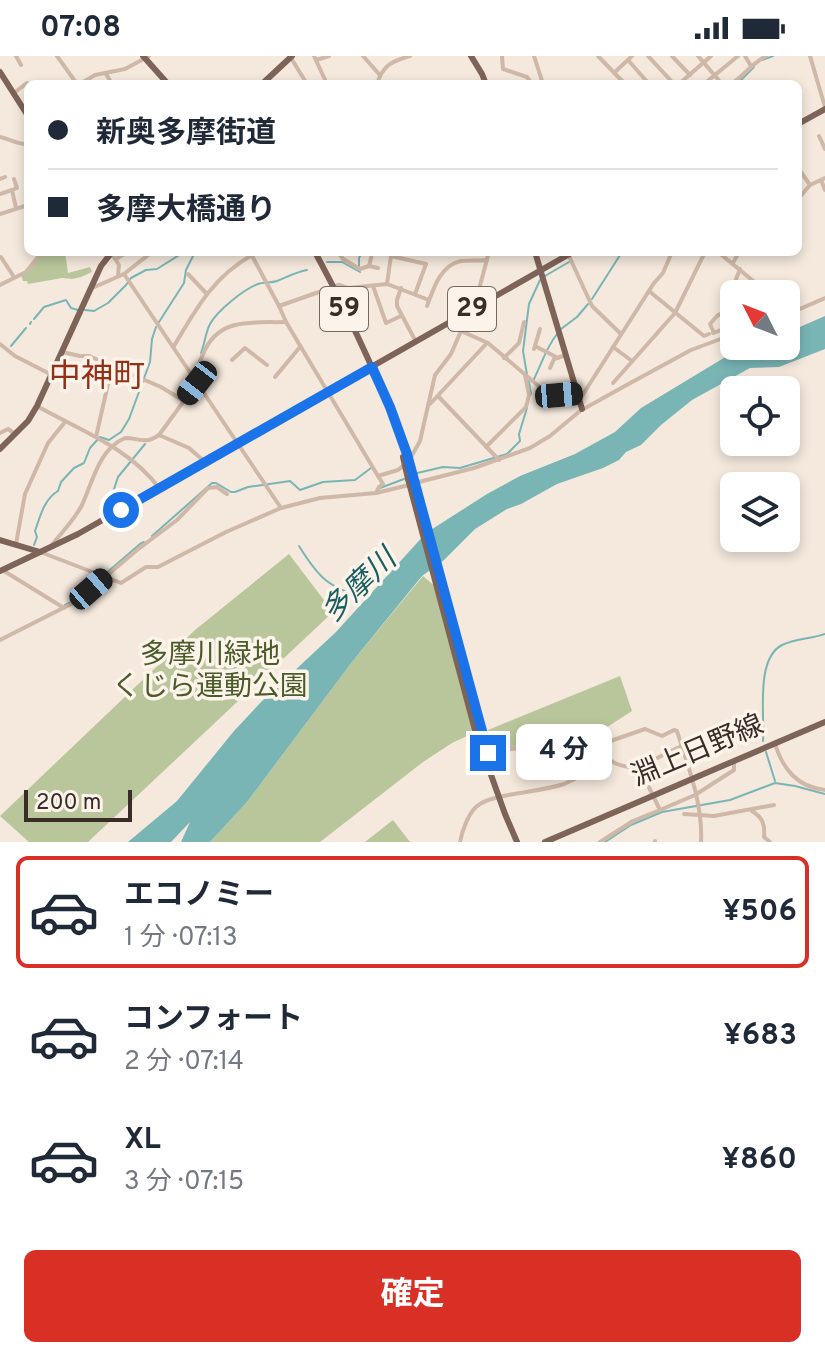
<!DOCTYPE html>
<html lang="ja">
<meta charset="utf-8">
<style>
:root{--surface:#fff;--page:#f6f6f7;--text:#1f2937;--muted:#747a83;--line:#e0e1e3;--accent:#d93025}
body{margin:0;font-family:Overpass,"Noto Sans JP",sans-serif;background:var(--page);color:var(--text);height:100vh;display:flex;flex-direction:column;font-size:30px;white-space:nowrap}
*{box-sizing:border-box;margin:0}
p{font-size:26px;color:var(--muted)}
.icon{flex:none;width:44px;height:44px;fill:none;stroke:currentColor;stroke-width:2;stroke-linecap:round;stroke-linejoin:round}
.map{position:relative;height:786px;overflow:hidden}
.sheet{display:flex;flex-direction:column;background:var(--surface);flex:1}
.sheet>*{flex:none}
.hud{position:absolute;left:24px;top:24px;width:778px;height:176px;border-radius:12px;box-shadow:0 4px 12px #0003;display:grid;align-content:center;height:176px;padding:0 24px;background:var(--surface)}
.needle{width:52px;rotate:312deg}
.controls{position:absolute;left:720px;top:224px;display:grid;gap:16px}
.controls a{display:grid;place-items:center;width:80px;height:80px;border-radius:12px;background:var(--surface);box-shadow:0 4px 12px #0003;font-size:40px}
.scale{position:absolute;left:24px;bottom:20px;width:108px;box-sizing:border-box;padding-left:8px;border:4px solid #3a2d28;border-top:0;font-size:22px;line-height:28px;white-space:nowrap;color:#3a2d28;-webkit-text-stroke:6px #fcf3ea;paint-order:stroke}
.end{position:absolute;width:36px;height:36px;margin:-18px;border:10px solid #1a73e8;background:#fff;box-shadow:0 0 0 4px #fff}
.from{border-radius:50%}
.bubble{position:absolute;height:56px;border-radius:12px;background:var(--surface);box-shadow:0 4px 12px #0003;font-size:26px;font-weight:700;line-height:56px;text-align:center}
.car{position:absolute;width:24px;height:48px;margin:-24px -12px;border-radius:10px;box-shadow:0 0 6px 2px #0007;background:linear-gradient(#222 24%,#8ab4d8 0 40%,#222 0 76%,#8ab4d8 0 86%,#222 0)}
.hud b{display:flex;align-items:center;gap:28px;height:76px;font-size:30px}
.hud b+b{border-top:2px solid var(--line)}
.hud i{width:20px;height:20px;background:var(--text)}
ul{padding:14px 0 0;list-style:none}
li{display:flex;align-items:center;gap:24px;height:112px;margin:0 16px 12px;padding:0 8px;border:4px solid transparent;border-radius:12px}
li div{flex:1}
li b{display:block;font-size:30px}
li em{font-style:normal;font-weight:700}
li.active{border-color:var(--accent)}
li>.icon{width:72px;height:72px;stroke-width:1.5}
.action{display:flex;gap:16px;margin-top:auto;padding:16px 24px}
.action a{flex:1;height:92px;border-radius:12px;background:var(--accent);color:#fff;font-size:32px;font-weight:700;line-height:92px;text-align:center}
.status{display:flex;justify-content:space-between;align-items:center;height:56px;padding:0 40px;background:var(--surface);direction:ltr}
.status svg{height:22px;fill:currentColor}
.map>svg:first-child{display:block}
</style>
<div class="status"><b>07:08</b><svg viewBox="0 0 49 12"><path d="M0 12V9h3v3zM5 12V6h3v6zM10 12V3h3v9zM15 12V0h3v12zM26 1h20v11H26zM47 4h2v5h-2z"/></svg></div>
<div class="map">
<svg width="825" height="786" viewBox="0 0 825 786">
<rect width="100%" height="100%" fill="#f5e9dd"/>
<g fill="#b9c69b">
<polygon points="43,196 65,196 68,217 90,211 92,216 81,221 72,223 62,222 28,228 27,225 23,225 21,219"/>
<polygon points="289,498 333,556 88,786 29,786 0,760 195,574"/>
<polygon points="423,520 437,532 476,676 452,687 423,706 320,786 210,786 247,746 352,606"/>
<polygon points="620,620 632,655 598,677 493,694 488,674"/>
<polygon points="393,764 410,786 365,786"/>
</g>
<polygon fill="#79b5b5" points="825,260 825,293 779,311 750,312 692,344 661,369 641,389 626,396 619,404 603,412 557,428 521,448 507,453 475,473 444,504 422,520 352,606 247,746 210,786 181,786 190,766 171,786 128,786 177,745 234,675 262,645 336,576 426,477 487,438 520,420 575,398 615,376 641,352 737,294 750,290 786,290 786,277"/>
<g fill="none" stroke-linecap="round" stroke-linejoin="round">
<g stroke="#79b5b5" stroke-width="2">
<polyline points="762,4 773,0"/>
<polyline points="735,27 741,24 754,11"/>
<polyline points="327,206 342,206 360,216"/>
<polyline points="359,210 359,202 362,196"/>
<polyline points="545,220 569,206"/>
<polyline points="592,243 622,196"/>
<polyline points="85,254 94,255 108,247 126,229 131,222 146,214 157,213 184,196"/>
<polyline points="34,263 44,251 66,244 71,252 78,254"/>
<polyline points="159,266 184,227 186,214 195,196"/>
<polyline points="30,268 31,266"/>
<polyline points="561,273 577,261 588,248"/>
<polyline points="11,290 26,272"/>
<path d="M201,297C205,287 205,278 210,268C217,255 244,233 258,228C264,226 271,227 277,225C287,221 296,216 307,214"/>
<polyline points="527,319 523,295 529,248 540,224"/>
<path d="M534,323C542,307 546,292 557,278"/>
<polyline points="529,325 531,338"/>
<polyline points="183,342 192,322"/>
<polyline points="413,418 443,411 460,412 507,398 520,385 519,378 527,352"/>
<polyline points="380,432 404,423"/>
<polyline points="106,457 118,421 145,388"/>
<polyline points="152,480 212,427 216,427 231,436 235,436 248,431 290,425 300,434 323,426 355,424 371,412"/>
<path d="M34,489L37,481L35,475C40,461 44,443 58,435L61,426L74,412L84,407L90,392L100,381L109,384L121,376L129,363L150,306L152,283L156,271"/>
<path d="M299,490C320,524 329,531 366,543"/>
<polyline points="65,549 75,544 140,488 144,486"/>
<path d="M763,685C765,660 755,603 782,589C797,582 811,583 825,578"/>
<polyline points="766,696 775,725"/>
<polyline points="605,786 631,769 662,756 730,744 775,727 795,730 825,738"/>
</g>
<g stroke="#cfb8a7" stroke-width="4">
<polyline points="16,0 21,9"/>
<polyline points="57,0 77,28"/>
<polyline points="314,0 327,28"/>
<polyline points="363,0 379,18"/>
<polyline points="502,0 503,13 527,21 532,28"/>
<polyline points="534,0 543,28"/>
<polyline points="598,0 625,28"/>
<polyline points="648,0 674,28"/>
<polyline points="672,0 690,19"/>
<polyline points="698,0 722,28"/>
<polyline points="745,0 751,10"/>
<polyline points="810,0 825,51"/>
<polyline points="291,2 307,28"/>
<polyline points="316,4 329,0"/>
<polyline points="628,4 649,28"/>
<polyline points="615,16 632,0"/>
<polyline points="106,18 112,28"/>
<polyline points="80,28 95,19 125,13 149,0"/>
<path d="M377,28C383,9 392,5 410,0"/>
<polyline points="679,28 711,0"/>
<polyline points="704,28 738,0"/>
<path d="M731,28C744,20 752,7 766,0"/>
<polyline points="14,37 27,27"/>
<polyline points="819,80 825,93"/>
<path d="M0,81C10,83 18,89 28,88"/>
<polyline points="798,117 801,116 810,129"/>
<polyline points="0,123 5,121"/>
<polyline points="14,123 17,132 12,134 16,152"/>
<polyline points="821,124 825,134"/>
<polyline points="0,138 12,134"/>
<polyline points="798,143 810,129 825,122"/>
<polyline points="0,158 28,149"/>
<polyline points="250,196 279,250 286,266 378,420"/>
<polyline points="338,196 343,203 360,213 369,210 372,198 363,196"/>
<polyline points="718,196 769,238"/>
<polyline points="111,197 119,209 118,220"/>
<polyline points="568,198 592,250 621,278"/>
<polyline points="1,201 14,221"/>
<polyline points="116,203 127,196"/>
<polyline points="733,207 739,196"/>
<polyline points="369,210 378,212"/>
<polyline points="124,218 281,452"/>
<polyline points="188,218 206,237"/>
<polyline points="387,228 391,200 426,208 415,238"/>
<polyline points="0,229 26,216 42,196"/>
<polyline points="373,230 386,267 401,260"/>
<polyline points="401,232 397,244 397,250 416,286"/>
<polyline points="90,233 124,218 152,196"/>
<polyline points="649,235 704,280 709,278"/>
<polyline points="279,250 339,229 348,232 387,228 429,244"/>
<path d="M427,250C433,234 440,209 461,205C469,204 479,205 487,204"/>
<polyline points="734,250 731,251 728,244 740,213"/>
<polyline points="474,252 489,196"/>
<polyline points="786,252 792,257"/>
<polyline points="466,259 461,275 488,287 548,338 559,339 577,338"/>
<polyline points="786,259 825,242"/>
<polyline points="713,277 734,269"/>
<polyline points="714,277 710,268 717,260 731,251"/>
<polyline points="0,288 15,300 50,318"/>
<path d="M174,290C196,253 213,221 252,199"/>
<polyline points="535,290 558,302"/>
<polyline points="613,291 632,305"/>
<polyline points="534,293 540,273"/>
<polyline points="62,296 80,300 89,300 161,331 184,345"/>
<polyline points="504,302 519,287 524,266"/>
<polyline points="232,304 245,292 267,309"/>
<polyline points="550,312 554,303 566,299"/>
<path d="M193,321C198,311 201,301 206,292C222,261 256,267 286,266"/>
<polyline points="275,321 300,291"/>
<polyline points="613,327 675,257 705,196"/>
<polyline points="438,340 499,404"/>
<polyline points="580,343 654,227 663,217 672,196"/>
<polyline points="430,348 487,287"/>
<path d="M37,350C79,374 130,392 159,432"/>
<polyline points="0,377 8,373 15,378"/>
<polyline points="159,379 189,392 205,406"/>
<polyline points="96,381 112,310"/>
<polyline points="486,391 526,351 529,339 525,319"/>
<polyline points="410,403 420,385 435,319 451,298 461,275"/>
<polyline points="415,427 474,412 530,392 550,380 580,355 623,331 691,294 734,278"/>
<polyline points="376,437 379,431 383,428 378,420 398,414 404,409"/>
<polyline points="16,488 25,438 48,387 65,366"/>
<path d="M52,489C62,476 75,463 82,449C93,425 99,393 125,382C140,382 144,389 159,379L197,327"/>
<polyline points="43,497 121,527 146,511 158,511 226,476 281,452 320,442 376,437 409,429"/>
<polyline points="4,515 64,552"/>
<polyline points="0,584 77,545 137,494 177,464 208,432 217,431 227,438"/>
<path d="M775,688C783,713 797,731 825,734"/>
<path d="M599,689C610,709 618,710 640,713L645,708L718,672L725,687"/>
<path d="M488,697L594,679L599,689L645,673L662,680L674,674L677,675C688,710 703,748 701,786"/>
<polyline points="660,754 695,739 734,714 734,705"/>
<path d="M752,755C763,762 765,768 764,781L770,786"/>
<polyline points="684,758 714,760 774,749"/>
<polyline points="655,785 655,786"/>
<path d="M460,786C462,775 469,754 480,748C498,737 541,736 564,728C580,722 593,711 606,701"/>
<polyline points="600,786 633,765 660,754 640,713"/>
</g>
<g stroke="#7e6358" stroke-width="6">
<polyline points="143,0 168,28"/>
<polyline points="471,0 482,18 486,28"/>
<polyline points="0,16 28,60"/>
<polyline points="262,28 292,0"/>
<polyline points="798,68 825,53"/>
<path d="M315,196C350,261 382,329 407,398"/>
<polyline points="535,196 582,353"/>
<polyline points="0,393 28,365 37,350 101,210 112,196"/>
<polyline points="413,421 492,711"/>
<polyline points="408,423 475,674 505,758 517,786"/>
<polyline points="0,484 40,496"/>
<polyline points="0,515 78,478 573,196"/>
<polyline points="545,786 825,666"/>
</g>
<g stroke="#7e6358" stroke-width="6">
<polyline points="407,398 413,421"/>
<polyline points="403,401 408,423"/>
</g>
</g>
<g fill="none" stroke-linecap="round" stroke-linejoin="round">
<polyline stroke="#1a73e8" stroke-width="10" points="121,454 372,311 390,351 407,398 488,697"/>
</g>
<g text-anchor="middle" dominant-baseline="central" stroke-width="7" stroke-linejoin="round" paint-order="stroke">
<g fill="#fcf3ea" stroke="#746862" stroke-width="2">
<rect x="320" y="231" width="48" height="44" rx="6"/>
<rect x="448" y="231" width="48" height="44" rx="6"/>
</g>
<g font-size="26" font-weight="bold" fill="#3a2d28">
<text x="344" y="253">59</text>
<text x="472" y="253">29</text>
</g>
<g font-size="28" fill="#4b5b29" stroke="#fcf3ea">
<text x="210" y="600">多摩川緑地<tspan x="210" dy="32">くじら運動公園</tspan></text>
</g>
<g font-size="28" fill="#3a2d28" stroke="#fcf3ea">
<text transform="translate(698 696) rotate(-23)">淵上日野線</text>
</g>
<g font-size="30" font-style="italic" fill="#195e61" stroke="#fcf3ea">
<text transform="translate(360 531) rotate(-44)">多摩川</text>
</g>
<g font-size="32" fill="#923118" stroke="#fcf3ea">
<text x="97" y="322">中神町</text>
</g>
</g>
</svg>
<div class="controls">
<a><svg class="needle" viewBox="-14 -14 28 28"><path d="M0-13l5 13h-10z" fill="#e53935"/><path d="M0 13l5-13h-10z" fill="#747a83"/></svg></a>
<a><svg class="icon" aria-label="locate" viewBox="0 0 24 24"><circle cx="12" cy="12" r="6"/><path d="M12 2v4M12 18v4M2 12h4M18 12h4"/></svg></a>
<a><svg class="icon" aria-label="layers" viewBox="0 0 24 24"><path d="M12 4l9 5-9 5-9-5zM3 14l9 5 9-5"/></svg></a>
</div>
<div class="scale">200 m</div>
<i class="end from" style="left:121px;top:454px"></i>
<i class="end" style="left:488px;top:697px"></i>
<div class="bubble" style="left:516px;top:668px;width:96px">4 分</div>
<i class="car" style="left:197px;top:327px;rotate:218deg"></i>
<i class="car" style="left:559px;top:339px;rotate:85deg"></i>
<i class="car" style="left:91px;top:533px;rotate:49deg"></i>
<div class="hud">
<b><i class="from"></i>新奥多摩街道</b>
<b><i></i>多摩大橋通り</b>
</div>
</div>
<section class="sheet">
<ul>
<li class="active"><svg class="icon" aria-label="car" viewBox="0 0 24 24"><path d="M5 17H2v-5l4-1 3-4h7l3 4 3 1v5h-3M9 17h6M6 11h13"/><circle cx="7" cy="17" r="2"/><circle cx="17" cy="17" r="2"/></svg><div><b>エコノミー</b><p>1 分 · 07:13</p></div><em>¥506</em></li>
<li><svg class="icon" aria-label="car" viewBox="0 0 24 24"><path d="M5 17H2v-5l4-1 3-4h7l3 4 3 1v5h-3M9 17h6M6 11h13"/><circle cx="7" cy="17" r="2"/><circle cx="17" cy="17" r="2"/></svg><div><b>コンフォート</b><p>2 分 · 07:14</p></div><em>¥683</em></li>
<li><svg class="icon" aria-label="car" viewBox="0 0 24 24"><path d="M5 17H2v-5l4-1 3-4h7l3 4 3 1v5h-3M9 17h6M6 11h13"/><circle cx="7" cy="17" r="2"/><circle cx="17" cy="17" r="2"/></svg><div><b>XL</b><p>3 分 · 07:15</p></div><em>¥860</em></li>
</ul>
<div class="action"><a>確定</a></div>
</section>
